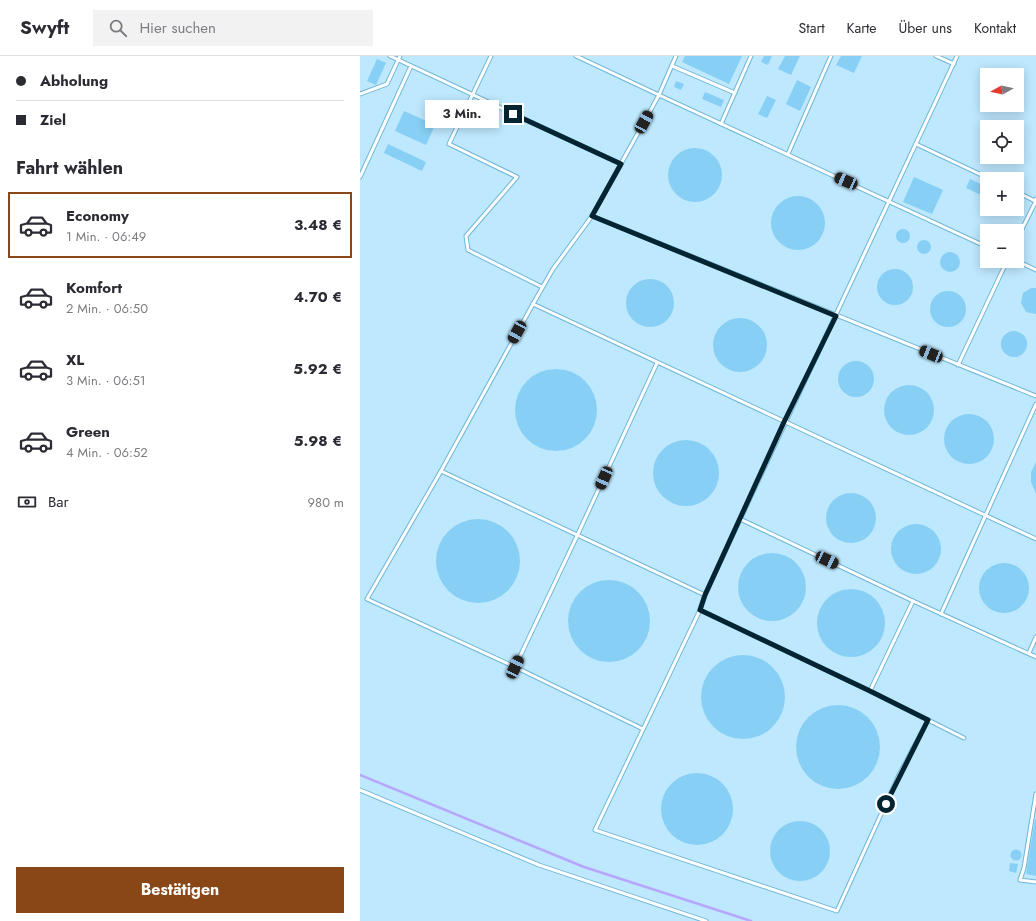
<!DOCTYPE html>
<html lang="de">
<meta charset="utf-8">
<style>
:root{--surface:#fff;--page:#f2f2f3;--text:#2b2b33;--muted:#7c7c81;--line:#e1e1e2;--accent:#894617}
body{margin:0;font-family:Jost,sans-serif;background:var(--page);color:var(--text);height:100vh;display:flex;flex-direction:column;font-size:15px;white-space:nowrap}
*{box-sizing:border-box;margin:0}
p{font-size:13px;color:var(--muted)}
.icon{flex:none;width:22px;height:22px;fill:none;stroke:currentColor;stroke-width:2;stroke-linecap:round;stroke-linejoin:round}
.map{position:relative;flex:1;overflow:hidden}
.panel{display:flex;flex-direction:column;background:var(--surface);width:360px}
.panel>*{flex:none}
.banner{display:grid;align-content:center;height:88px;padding:0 16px;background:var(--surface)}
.needle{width:26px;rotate:262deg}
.controls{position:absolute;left:620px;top:12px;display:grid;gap:8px}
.controls a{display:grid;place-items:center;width:44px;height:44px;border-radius:0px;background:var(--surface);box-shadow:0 2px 10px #0003;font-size:20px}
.end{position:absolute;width:18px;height:18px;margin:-9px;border:5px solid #052432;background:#fff;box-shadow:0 0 0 2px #fff}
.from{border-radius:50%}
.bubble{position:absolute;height:28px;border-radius:0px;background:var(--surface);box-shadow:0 2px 10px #0003;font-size:13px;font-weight:700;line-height:28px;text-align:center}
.car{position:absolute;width:12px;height:24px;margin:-12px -6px;border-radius:5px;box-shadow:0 0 3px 1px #0007;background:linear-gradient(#222 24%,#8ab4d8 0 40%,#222 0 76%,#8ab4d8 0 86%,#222 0)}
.banner b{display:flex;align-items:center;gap:14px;height:38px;font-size:15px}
.banner b+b{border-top:1px solid var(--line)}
.banner i{width:10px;height:10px;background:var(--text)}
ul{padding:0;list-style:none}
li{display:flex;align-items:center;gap:12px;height:66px;margin:0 8px 6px;padding:0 8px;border:2px solid transparent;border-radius:0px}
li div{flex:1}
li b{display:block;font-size:15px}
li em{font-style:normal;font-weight:700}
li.on{border-color:var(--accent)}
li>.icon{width:36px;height:36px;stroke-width:1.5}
h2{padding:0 16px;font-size:18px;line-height:48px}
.pay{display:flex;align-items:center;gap:10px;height:44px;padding:0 16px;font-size:15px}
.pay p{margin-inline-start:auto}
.cta{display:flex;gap:8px;margin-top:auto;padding:8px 16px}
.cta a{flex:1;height:46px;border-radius:0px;background:var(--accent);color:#fff;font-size:16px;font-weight:700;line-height:46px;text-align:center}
header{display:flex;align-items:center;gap:24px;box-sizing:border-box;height:56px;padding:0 20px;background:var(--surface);border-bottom:1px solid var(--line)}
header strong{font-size:19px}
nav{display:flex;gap:22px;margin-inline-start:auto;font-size:14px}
.search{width:280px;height:36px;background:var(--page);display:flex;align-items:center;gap:10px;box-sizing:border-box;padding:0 14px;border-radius:0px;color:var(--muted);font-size:15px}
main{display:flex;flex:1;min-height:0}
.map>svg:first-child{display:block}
</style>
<header>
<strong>Swyft</strong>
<div class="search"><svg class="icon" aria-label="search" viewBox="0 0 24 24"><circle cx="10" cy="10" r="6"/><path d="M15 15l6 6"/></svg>Hier suchen</div>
<nav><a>Start</a><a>Karte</a><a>Über uns</a><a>Kontakt</a></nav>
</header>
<main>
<section class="panel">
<div class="banner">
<b><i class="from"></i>Abholung</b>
<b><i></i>Ziel</b>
</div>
<h2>Fahrt wählen</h2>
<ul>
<li class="on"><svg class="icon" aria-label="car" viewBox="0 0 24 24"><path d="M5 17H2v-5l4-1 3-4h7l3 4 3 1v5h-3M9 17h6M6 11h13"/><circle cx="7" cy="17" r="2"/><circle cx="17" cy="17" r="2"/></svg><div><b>Economy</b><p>1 Min. · 06:49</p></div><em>3.48 €</em></li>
<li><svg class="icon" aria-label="car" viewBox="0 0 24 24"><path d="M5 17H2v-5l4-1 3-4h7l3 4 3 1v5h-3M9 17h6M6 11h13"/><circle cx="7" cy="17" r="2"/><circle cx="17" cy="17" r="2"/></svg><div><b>Komfort</b><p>2 Min. · 06:50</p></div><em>4.70 €</em></li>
<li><svg class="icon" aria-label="car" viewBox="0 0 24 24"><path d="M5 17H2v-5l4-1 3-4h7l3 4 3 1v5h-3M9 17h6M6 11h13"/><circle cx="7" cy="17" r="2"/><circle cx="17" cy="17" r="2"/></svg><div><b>XL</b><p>3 Min. · 06:51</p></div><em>5.92 €</em></li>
<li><svg class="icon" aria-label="car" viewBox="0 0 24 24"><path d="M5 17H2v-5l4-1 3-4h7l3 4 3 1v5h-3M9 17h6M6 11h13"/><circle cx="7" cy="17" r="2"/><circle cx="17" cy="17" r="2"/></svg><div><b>Green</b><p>4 Min. · 06:52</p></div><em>5.98 €</em></li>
</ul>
<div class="pay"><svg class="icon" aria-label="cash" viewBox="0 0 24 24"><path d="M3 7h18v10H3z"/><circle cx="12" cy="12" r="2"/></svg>Bar<p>980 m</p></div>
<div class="cta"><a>Bestätigen</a></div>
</section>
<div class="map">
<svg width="676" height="865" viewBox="0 0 676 865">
<rect width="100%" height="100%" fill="#bee8fe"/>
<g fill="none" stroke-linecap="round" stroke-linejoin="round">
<polyline stroke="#b6a7fd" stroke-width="2.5" points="0,719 224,811 391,865"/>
</g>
<g fill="#87cff4">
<polygon points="325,0 382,0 369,28 322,6"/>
<polygon points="404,0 412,0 408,9 401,6"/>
<polygon points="425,0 440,0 431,19 418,13"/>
<polygon points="481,0 502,0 494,17 476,9"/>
<polygon points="17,3 26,7 16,29 7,25"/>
<polygon points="437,24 451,31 440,55 426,48"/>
<polygon points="316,25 324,28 321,34 314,31"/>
<polygon points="345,36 364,44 361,51 342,43"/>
<polygon points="407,40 416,44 407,62 398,58"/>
<polygon points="44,55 75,69 66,89 35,75"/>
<polygon points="28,88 66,106 62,115 24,97"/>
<circle cx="335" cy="119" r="27"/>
<polygon points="554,121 583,134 572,158 543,146"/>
<polygon points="610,123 627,131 623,140 606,132"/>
<circle cx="438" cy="167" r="27"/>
<circle cx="543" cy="180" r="7"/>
<circle cx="564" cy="191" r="7"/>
<circle cx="590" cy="206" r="10"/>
<circle cx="535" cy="231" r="18"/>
<circle cx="290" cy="247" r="24"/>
<polygon points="671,232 676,232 676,258 666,256 661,247 663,237"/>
<circle cx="588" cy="253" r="18"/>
<circle cx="380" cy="289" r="27"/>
<circle cx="654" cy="288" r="13"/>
<circle cx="496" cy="323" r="18"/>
<circle cx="196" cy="354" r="41"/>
<circle cx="549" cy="354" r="25"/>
<circle cx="609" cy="383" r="25"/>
<circle cx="326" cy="417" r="33"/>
<polygon points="676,406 676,438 671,426 671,416"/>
<circle cx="491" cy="462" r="25"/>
<circle cx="118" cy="505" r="42"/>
<circle cx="556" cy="493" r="25"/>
<circle cx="412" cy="531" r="34"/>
<circle cx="644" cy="532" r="25"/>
<circle cx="249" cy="565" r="41"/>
<circle cx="491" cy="567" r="34"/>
<circle cx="383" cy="641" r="42"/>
<circle cx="478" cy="691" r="42"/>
<circle cx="337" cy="753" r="36"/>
<polygon points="675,763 676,763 676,820 666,818"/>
<circle cx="440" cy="795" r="30"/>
<circle cx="656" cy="799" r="5.5"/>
<polygon points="650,807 658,808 656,817 649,815"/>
</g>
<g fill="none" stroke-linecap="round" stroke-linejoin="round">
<defs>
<g id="service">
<polyline points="30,0 261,108"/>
<polyline points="131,0 89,88 157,121 106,180 108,194 182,231"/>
<polyline points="216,0 299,39 316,0"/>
<polyline points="576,0 594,8"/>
<polyline points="312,10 375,37"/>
<polyline points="0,38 27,28 40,0"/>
<polyline points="361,68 391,0"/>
<polyline points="556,88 630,123"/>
<polyline points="428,98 471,0"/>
<polyline points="0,121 51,10"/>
<polyline points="657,136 675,145 676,143"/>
<polyline points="232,160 299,39 627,191"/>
<polyline points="657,183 676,145"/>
<polyline points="657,205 676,214"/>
<polyline points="173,248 193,213 232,160 676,340"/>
<polyline points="598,309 647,205"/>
<polyline points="81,415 7,543 155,611"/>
<polyline points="380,463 553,545 510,635"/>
<polyline points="345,539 81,415 173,248 676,483"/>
<polyline points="553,545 676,601"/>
<path d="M340,554L510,635L568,664L538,721L477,855L235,774L340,554L345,539C428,359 513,180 597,0"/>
<polyline points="581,558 676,348"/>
<polyline points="669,597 676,581"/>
<polyline points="568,664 604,682"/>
<polyline points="283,673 155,611 217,480 297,307"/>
<polyline points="0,734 179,809 346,865"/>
<polyline points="676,738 664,812 660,824 676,826"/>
</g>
</defs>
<use href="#service" stroke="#6eb6d9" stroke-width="5"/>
<use href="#service" stroke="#fff" stroke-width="3"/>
</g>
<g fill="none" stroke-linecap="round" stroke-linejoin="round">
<polyline stroke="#052432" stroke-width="5" points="153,58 261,108 232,160 476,260 424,366 345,539 340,554 510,635 568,664 526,748"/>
</g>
</svg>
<div class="controls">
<a><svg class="needle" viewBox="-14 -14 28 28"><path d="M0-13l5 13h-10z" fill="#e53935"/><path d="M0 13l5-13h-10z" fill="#7c7c81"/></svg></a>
<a><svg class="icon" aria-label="locate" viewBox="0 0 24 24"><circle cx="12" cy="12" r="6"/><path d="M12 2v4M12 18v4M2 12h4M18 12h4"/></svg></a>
<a>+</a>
<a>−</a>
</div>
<i class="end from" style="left:526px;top:748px"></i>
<i class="end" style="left:153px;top:58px"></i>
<div class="bubble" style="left:65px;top:44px;width:74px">3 Min.</div>
<i class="car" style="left:284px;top:66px;rotate:29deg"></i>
<i class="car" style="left:486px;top:125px;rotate:294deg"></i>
<i class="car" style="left:157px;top:276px;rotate:209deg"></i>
<i class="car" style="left:571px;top:298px;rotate:292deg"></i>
<i class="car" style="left:244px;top:422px;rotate:204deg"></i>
<i class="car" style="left:467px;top:504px;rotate:115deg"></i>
<i class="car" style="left:155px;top:611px;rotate:25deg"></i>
</div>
</main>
